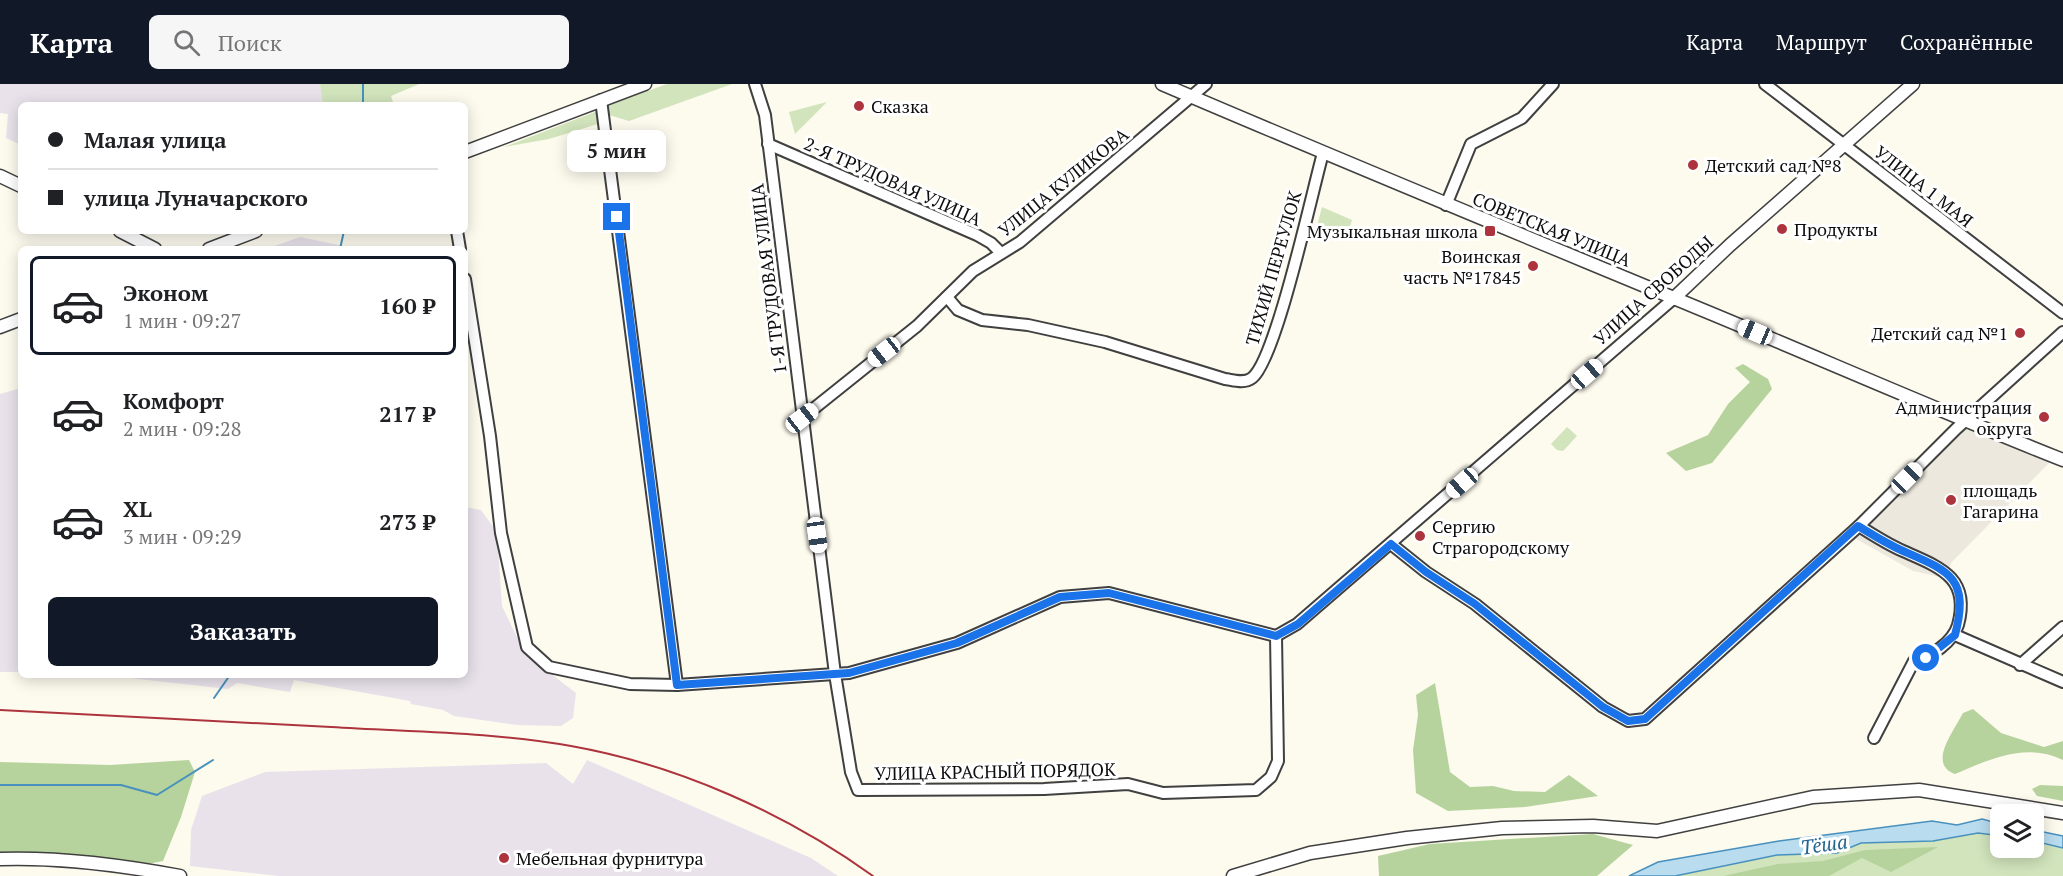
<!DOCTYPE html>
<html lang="ru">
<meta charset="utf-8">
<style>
:root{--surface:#fff;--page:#f6f6f6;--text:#202124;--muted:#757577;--line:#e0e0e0;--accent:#111827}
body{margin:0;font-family:"PT Serif",serif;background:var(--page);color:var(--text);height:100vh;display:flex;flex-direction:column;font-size:22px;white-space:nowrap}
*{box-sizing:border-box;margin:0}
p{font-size:20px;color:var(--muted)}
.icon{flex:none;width:33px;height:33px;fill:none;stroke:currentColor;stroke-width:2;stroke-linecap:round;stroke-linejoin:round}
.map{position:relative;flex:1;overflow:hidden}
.side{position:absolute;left:18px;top:162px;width:450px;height:432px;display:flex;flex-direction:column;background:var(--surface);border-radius:9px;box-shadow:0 3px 15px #0003}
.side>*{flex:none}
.guide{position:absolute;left:18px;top:18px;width:450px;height:132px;border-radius:9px;box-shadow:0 3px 15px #0003;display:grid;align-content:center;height:132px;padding:0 30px;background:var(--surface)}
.tools{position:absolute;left:1990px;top:720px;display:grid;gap:12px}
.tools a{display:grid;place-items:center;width:54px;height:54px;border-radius:9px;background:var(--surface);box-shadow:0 3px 15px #0003;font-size:30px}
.end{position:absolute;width:27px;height:27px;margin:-14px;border:8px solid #1a73e8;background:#fff;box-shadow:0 0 0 3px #fff}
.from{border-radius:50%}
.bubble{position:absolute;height:42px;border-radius:9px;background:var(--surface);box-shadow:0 3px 15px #0003;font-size:20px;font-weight:800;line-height:42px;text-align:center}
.car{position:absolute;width:18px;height:36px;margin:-18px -9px;border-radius:8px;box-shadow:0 0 4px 2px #0007;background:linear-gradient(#fff 24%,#345 0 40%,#fff 0 76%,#345 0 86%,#fff 0)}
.guide b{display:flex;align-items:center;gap:21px;height:57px;font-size:22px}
.guide b+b{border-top:2px solid var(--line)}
.guide i{width:15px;height:15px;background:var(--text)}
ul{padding:10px 0 0;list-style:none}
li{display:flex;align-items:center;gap:18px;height:99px;margin:0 12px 9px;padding:0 18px;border:3px solid transparent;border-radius:9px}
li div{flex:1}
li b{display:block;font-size:22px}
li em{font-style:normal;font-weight:800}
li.current{border-color:var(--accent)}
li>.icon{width:54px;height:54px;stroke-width:1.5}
.button{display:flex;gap:12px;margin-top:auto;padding:12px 30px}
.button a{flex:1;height:69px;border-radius:9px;background:var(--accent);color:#fff;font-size:24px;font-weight:800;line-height:69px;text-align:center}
header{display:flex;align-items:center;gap:36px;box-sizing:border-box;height:84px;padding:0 30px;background:var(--accent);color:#fff}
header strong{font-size:28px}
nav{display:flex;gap:33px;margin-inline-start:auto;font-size:21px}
.search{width:420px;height:54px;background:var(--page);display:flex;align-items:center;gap:15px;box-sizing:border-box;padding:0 21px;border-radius:9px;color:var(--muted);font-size:22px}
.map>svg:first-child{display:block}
</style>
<header>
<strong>Карта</strong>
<div class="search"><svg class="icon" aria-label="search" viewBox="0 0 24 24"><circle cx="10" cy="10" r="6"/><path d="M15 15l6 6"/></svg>Поиск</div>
<nav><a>Карта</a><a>Маршрут</a><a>Сохранённые</a></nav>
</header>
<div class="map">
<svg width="2063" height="792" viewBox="0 0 2063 792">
<rect width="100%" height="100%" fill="#fdfaee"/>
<g fill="#e9e2eb">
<polygon points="0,0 320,0 323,21 21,21 21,61 6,54 8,30 0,29"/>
<polygon points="300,153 358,165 266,165"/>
<polygon points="21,304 21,588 0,588 0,310"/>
<polygon points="465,423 481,426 497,448 502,522 525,570 576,609 573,634 561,642 517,641 454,632 443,626 411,620 410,617 294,596 290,608 237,599 228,605 103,591 465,591"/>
<polygon points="587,676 811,774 838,792 279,792 190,782 191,746 202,712 265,688 546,679 573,700"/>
</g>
<g fill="#d1e4bc">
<polygon points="320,0 419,0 391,12 394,21 323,21"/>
<polygon points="667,0 732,0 629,37 609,31 607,22"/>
<polygon points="827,18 795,50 789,28"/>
<polygon points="600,26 601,39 549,55 504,63"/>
<polygon points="1322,123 1352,136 1345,157 1316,146"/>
<polygon points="1567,343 1577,352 1563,367 1557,366 1551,360"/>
<polygon points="1978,749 2001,752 2001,764 2034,764 2034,757 2063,764 2063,792 1675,792 1777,771 1837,769 1861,759 1933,757"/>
</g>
<g fill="#b6d39d">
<polygon points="1743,280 1768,295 1772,305 1712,379 1686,387 1666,369 1708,351 1728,320 1750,298 1735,284"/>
<polygon points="1435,599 1450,688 1470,703 1493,702 1514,707 1545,708 1569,691 1598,712 1525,723 1448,727 1416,709 1413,666 1418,631 1416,611"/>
<path d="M1973,625L2001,649L2044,663L2063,657V676C2025,658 1991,675 1955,690C1927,680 1954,647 1963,629Z"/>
<polygon points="189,676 195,688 181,733 163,777 133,783 0,775 0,678 110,681"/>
<polygon points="2040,701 2063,702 2063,717 2037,712 2032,705"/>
<polygon points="1593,750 1633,761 1597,792 1379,792 1378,772 1430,760"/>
<polygon points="1938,763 1891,788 1862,774 1829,792 1723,792 1778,780 1823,777 1865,766"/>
</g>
<polygon fill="#ece8de" points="1961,343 2050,378 1951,479 1945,494 1913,487 1853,453"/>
<g fill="#b9dcef" stroke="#4891be" stroke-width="1.5">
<polygon points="1982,735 2001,740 2001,752 1978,749 1933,757 1861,759 1837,769 1777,771 1675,792 1629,792 1658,778 1779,757 1932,737 1957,741"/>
<polygon points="2034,746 2063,752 2063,764 2034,757"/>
</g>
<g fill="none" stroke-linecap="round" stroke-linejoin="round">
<g stroke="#4891be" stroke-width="2">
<polyline points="363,0 363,21"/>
<polyline points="340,165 344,147"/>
<polyline points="214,614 230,591"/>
<polyline points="0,701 121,701 157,711 213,676"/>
</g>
<defs>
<g id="minor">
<polyline points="755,0 765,31 835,590 851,688 858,706 1044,705 1128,700 1163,709 1256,706 1271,693 1278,677 1276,552"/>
<polyline points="1765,0 2063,229"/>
<polyline points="601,16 677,601"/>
<polyline points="768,60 977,151 991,159 1001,169"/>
<polyline points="1446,121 1471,60 1522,34 1553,0"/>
<polyline points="457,147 460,165"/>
<polyline points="465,195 490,352 501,449 527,563 549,583 630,600 677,601 849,589 957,559 1060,513 1109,509 1276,552"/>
<path d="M947,213L958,226L982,236L1028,241L1105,258L1225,295C1233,296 1244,300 1252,294C1276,276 1312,108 1323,69"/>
<polyline points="802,334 917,242 973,187 1020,158 1206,0"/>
<path d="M1859,442C1873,451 1887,460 1903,467C1939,483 1971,493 1958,541C1953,558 1931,573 1914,577L1874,654"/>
<polyline points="1391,460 1426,488 1475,520 1603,623 1628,637 1645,635 1859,442 1956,345 2063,248"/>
<polyline points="1955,551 2063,598"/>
<polyline points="1276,552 1297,540 1673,215"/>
<polyline points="2020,581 2063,543"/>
</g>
<g id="tertiary">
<path d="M1162,0C1344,78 1527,153 1710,229C1828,278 1944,329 2063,376"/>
<polyline points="465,68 645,0"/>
<polyline points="0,92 21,102"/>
<polyline points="120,147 155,165"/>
<polyline points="209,165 256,147"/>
<polyline points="1673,215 1730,161 1913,0"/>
<polyline points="0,243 21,235"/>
<path d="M0,775C60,773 121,781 180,792"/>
<polyline points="1233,792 1310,769 1407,754 1502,744 1593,742 1657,747 1813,713 1919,706 2063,729"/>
</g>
</defs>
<use href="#minor" stroke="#404040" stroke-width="14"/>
<use href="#tertiary" stroke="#404040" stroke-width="15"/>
<use href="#minor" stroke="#fff" stroke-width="10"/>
<use href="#tertiary" stroke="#fff" stroke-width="12"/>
<path stroke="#ad343d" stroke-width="2" d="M0,626C110,632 221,637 331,643C410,648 492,648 571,662C678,681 785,729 873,792"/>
</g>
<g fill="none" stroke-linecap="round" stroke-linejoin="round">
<path stroke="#1a73e8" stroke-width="8" d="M617,133L677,601L849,589L957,559L1060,513L1109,509L1276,552L1298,540L1391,460L1426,488L1475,520L1603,623L1628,637L1645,635L1858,442C1873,451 1887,460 1903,467C1949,487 1970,494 1955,551L1926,574"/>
</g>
<g fill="#ad343d" stroke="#fff" stroke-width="2">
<circle cx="859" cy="22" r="6"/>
<circle cx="1693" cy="81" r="6"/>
<circle cx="1782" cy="145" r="6"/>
<rect x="1484" y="141" width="12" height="12" rx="3"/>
<circle cx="1533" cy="182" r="6"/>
<circle cx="2020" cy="249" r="6"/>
<circle cx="2044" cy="333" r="6"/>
<circle cx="1951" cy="416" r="6"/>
<circle cx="1420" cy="452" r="6"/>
<circle cx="504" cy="774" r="6"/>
</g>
<g text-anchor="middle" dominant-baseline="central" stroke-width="6" stroke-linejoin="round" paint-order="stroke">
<g font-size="18" fill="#0d0d0d" stroke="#fff" text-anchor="start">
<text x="871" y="22">Сказка</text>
<text x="1705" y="81">Детский сад №8</text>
<text x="1794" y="145">Продукты</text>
<text x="1478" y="147" text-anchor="end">Музыкальная школа</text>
<text x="1521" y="172" text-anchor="end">Воинская<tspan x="1521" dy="21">часть №17845</tspan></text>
<text x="2008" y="249" text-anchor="end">Детский сад №1</text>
<text x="2032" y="323" text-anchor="end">Администрация<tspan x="2032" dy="21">округа</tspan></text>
<text x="1963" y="406">площадь<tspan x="1963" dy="21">Гагарина</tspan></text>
<text x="1432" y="442">Сергию<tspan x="1432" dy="21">Страгородскому</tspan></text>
<text x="516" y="774">Мебельная фурнитура</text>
</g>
<g font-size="18" fill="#0d0d0d" stroke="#fff">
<text transform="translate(893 97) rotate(24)">2-Я ТРУДОВАЯ УЛИЦА</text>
<text transform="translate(1063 98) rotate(-39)">УЛИЦА КУЛИКОВА</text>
<text transform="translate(1924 102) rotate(38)">УЛИЦА 1 МАЯ</text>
<text transform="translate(1552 145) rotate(22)">СОВЕТСКАЯ УЛИЦА</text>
<text transform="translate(1273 184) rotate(-74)">ТИХИЙ ПЕРЕУЛОК</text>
<text transform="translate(768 195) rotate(-97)">1-Я ТРУДОВАЯ УЛИЦА</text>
<text transform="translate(1653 206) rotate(-42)">УЛИЦА СВОБОДЫ</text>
<text transform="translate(995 687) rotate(-1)">УЛИЦА КРАСНЫЙ ПОРЯДОК</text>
</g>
<g font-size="20" font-style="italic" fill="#246490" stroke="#fff">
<text transform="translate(1824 760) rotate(-8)">Тёша</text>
</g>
</g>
</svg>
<div class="tools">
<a><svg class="icon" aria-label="layers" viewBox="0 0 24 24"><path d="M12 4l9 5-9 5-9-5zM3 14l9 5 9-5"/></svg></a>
</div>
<i class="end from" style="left:1926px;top:574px"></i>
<i class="end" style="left:617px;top:133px"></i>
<div class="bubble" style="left:567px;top:46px;width:99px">5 мин</div>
<i class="car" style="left:1755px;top:248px;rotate:293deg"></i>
<i class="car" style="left:884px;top:268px;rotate:232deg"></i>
<i class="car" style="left:1587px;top:290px;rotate:49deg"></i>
<i class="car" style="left:802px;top:334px;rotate:52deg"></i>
<i class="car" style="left:1907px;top:394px;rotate:45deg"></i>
<i class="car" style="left:1462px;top:399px;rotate:229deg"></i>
<i class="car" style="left:817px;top:451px;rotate:172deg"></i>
<div class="guide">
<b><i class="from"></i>Малая улица</b>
<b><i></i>улица Луначарского</b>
</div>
<section class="side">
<ul>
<li class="current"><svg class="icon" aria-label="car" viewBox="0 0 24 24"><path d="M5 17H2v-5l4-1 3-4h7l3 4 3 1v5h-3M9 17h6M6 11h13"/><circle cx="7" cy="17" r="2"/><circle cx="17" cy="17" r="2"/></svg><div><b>Эконом</b><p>1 мин · 09:27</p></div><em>160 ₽</em></li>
<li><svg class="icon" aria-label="car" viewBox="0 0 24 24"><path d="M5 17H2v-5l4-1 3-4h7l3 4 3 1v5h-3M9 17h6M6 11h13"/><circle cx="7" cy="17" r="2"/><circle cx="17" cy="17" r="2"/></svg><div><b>Комфорт</b><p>2 мин · 09:28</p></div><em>217 ₽</em></li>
<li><svg class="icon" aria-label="car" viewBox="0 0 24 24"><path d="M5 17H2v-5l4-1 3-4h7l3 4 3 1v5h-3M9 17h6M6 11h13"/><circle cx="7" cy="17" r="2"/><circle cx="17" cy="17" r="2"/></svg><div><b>XL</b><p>3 мин · 09:29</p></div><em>273 ₽</em></li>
</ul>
<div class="button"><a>Заказать</a></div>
</section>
</div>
